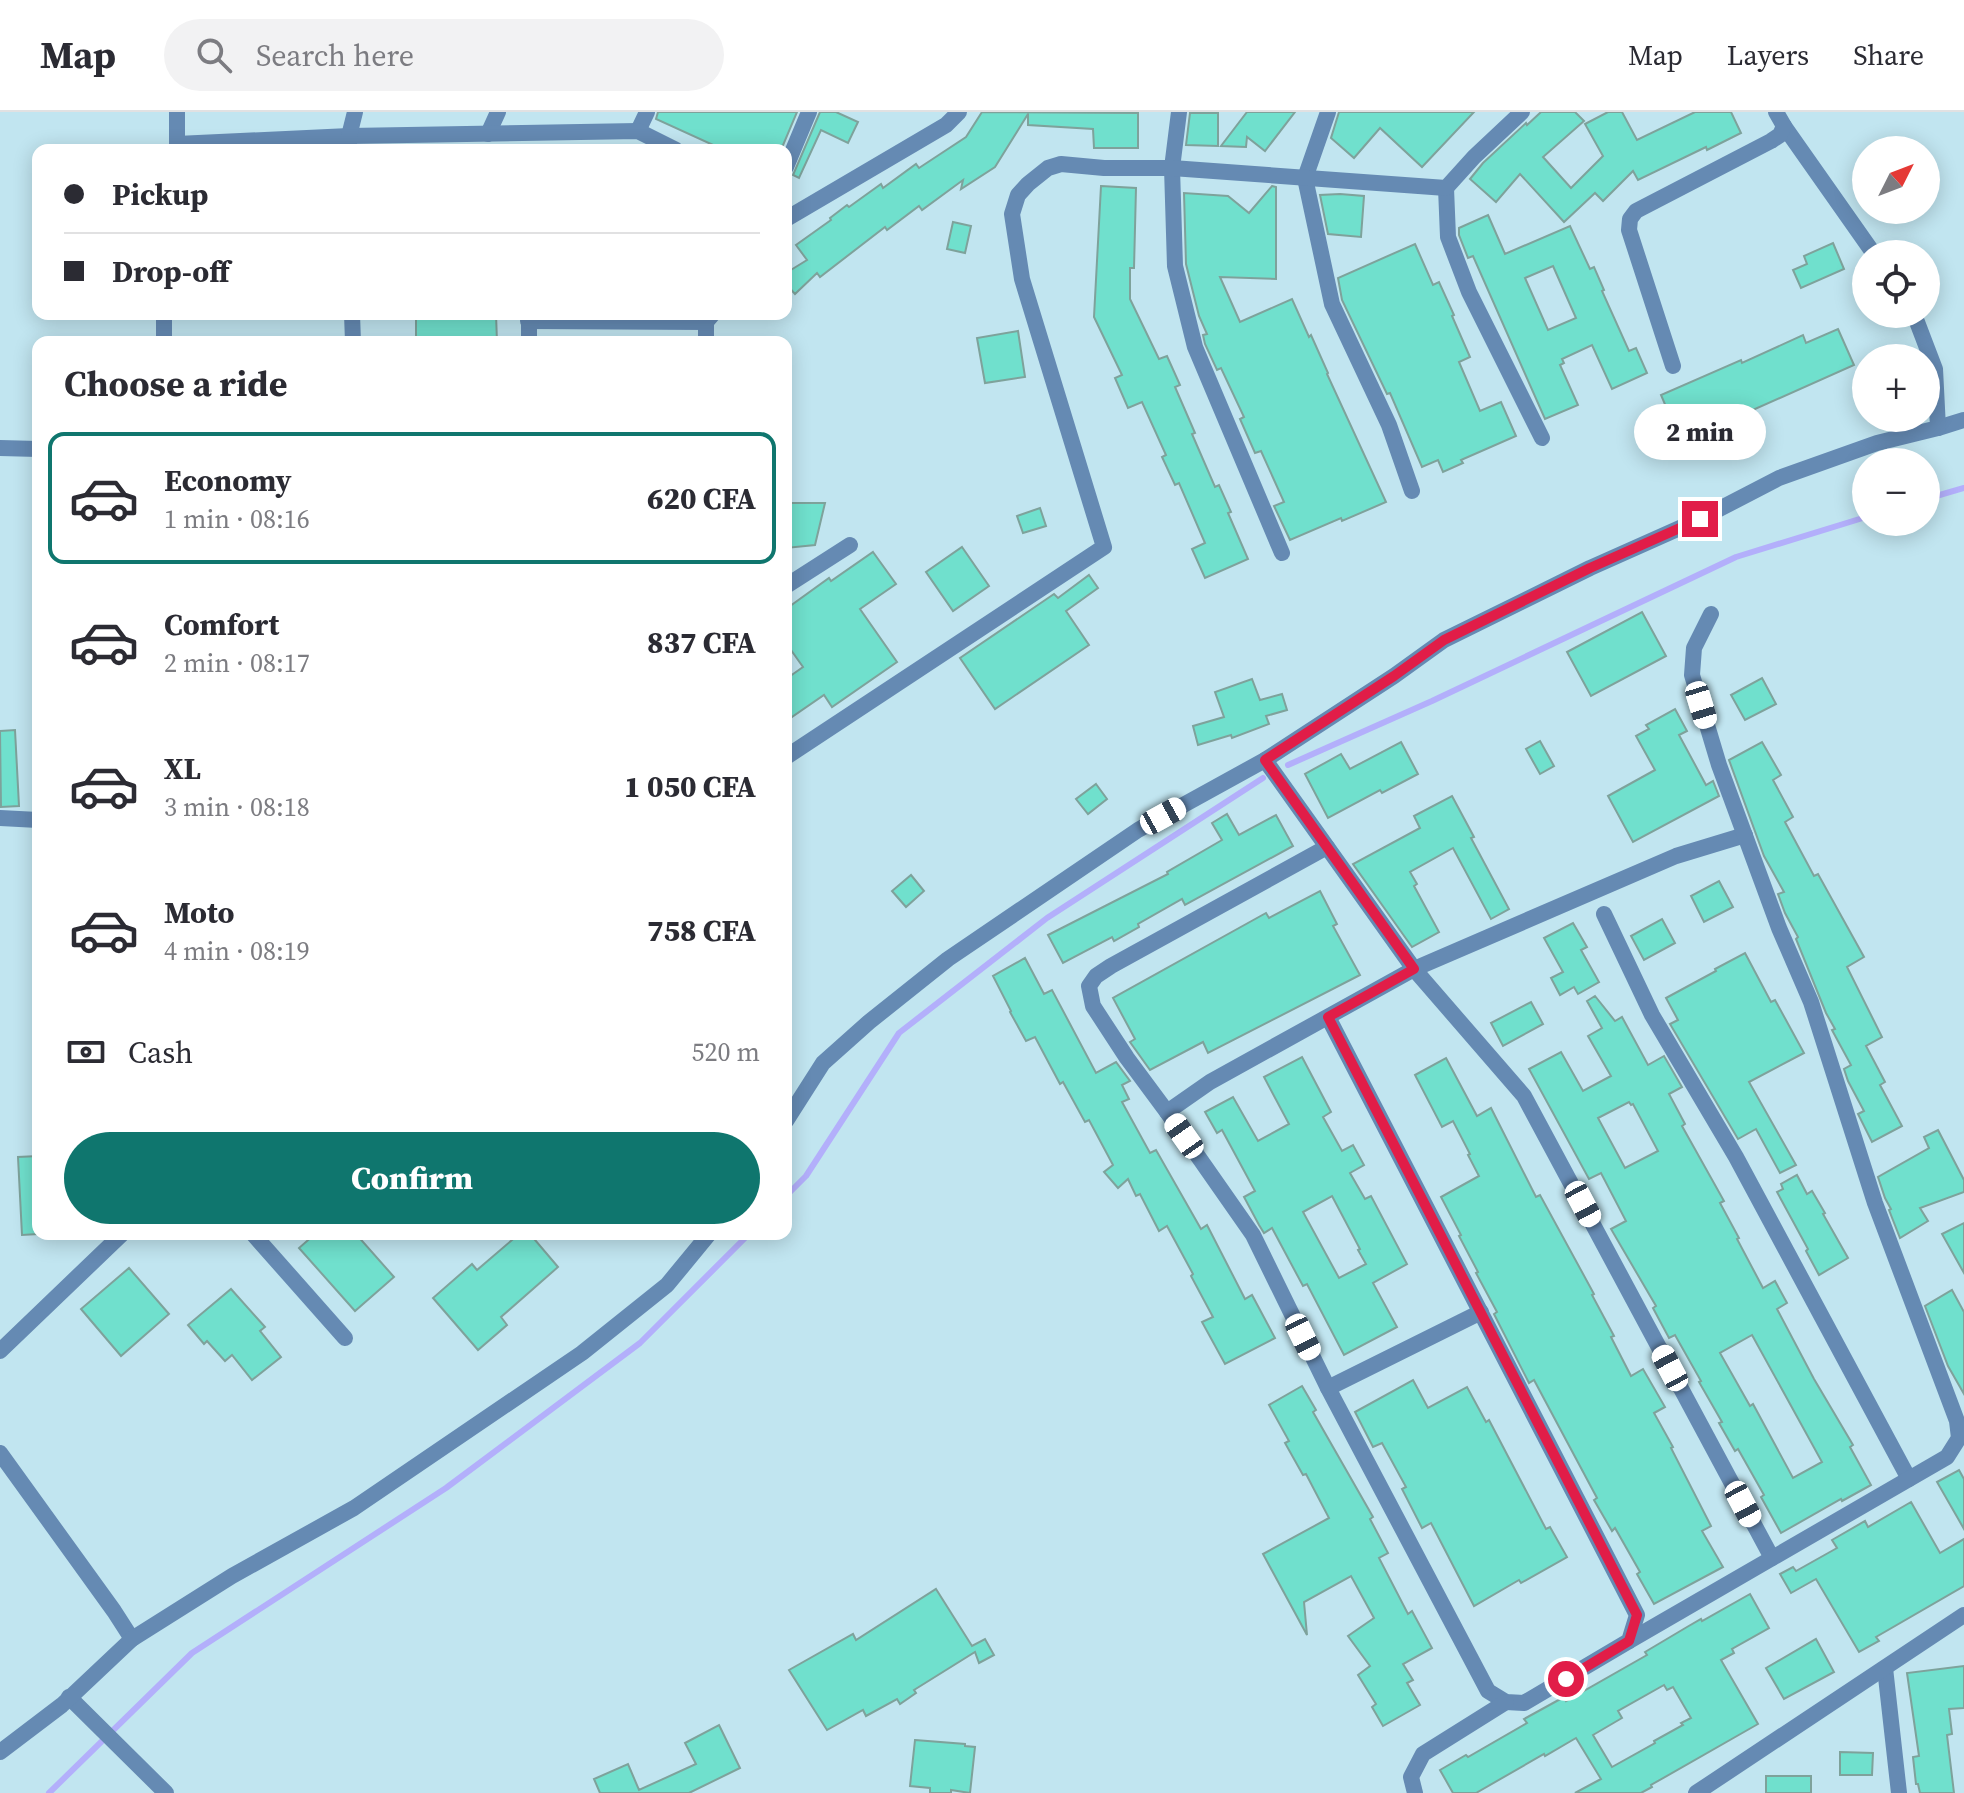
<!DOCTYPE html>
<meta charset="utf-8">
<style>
:root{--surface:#fff;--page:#f2f2f3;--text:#2b2b33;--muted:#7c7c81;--line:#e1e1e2;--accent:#0f766e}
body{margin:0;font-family:"Source Serif 4",serif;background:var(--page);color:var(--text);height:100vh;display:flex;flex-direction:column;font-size:30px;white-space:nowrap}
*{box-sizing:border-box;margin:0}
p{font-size:26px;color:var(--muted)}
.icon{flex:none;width:44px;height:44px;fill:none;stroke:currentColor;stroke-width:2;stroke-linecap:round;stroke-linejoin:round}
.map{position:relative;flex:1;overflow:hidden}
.panel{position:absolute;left:32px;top:224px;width:760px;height:904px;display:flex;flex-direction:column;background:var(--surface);border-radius:16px;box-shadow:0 4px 20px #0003}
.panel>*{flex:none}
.hud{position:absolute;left:32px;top:32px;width:760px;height:176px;border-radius:16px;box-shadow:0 4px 20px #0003;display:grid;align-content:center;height:176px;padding:0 32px;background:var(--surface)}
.needle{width:52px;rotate:48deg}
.tools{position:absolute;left:1852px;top:24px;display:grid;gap:16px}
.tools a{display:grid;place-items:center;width:88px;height:88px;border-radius:50%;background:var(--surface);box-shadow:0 4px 20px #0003;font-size:40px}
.end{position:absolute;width:36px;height:36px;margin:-18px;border:10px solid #e11d48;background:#fff;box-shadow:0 0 0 4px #fff}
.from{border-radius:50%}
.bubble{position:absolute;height:56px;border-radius:28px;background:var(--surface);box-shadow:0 4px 20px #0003;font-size:26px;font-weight:800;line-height:56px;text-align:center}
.car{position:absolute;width:24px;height:48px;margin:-24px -12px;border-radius:10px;box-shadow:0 0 6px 2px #0007;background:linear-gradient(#fff 24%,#345 0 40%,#fff 0 76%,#345 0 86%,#fff 0)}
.hud b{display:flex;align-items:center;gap:28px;height:76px;font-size:30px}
.hud b+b{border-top:2px solid var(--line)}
.hud i{width:20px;height:20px;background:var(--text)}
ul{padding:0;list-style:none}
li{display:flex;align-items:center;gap:24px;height:132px;margin:0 16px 12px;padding:0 16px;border:4px solid transparent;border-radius:16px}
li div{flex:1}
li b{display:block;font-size:30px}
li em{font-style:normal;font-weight:800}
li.current{border-color:var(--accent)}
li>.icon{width:72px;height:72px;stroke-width:1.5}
h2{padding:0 32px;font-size:36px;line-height:96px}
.pay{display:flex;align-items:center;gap:20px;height:88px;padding:0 32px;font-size:30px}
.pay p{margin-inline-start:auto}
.button{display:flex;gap:16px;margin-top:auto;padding:16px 32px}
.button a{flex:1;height:92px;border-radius:48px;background:var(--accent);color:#fff;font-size:32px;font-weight:800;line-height:92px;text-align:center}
header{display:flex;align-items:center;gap:48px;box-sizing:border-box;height:112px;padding:0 40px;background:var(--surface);border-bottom:2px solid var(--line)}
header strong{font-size:38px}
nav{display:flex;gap:44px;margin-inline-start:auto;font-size:28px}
.search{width:560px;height:72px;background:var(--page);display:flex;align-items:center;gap:20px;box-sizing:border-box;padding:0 28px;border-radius:44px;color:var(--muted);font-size:30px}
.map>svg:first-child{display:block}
</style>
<header>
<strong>Map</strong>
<div class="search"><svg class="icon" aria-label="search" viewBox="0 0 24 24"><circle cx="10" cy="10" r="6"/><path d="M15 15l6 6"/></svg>Search here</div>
<nav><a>Map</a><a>Layers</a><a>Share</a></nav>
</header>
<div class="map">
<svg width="1964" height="1681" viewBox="0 0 1964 1681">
<rect width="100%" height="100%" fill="#c1e5f0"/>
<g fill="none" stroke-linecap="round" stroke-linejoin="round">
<g stroke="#b3affb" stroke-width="6">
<polyline points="1926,387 1964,376"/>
<polyline points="1288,653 1432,589 1736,445 1866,405"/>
<polyline points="786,1084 806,1064 899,921 1047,806 1263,666"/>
<polyline points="49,1681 192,1541 446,1376 640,1231 749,1122"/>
</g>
</g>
<g fill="#70e0cd" stroke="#7ea29b" stroke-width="2" fill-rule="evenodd">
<polygon points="658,0 797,0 781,38 724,38 656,7"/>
<polygon points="820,0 836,0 858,10 848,31 821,18 799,66 793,63"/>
<polygon points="982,0 1138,1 1138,36 1094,36 1093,17 1028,13 1028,2 995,55 961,77 963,68 922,98 919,94 887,118 885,115 820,165 817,161 795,182 786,172 786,161 807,148 796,133 831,108 830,106 847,93 849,95 881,72 883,76 916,52 919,56 966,25"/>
<polygon points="1247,0 1295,0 1265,39 1247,25 1246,35 1221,34"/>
<polygon points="1339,0 1474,0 1422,55 1380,16 1354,46 1331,26"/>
<polygon points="1541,0 1575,0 1584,9 1543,45 1571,76 1603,44 1585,12 1608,0 1622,0 1637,28 1695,0 1731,0 1741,21 1707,38 1706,35 1638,68 1633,59 1603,89 1595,81 1564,110 1520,62 1496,90 1470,67 1483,51 1526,11 1527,13"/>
<polygon points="1190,1 1218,1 1218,34 1186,33"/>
<polygon points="1101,74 1136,76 1134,156 1130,156 1130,187 1159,247 1167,244 1180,273 1175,275 1195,321 1192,322 1215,375 1219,373 1231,400 1228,401 1248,447 1205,466 1192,437 1205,431 1179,371 1175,373 1162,345 1166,343 1142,290 1128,296 1115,266 1122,263 1094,205"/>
<polygon points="1272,74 1276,75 1276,167 1220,165 1240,210 1292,187 1309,225 1311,223 1328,261 1327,262 1386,390 1342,409 1341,406 1290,428 1274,394 1284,390 1261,339 1255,341 1240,307 1244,305 1221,256 1217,258 1205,232 1203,223 1207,222 1199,204 1186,152 1184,81 1228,84 1249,101"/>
<polygon points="1340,82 1364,84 1361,125 1328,122 1320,83"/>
<path d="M1488,103L1505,142L1570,114L1590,157L1594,155L1604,178L1602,179L1629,239L1636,236L1647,261L1612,277L1592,233L1562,247L1564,251L1560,253L1578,293L1545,307L1473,144L1468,146L1459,123V116ZM1553,154L1576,206L1548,218L1525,166Z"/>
<polygon points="953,110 971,114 965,141 947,137"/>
<polygon points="1833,131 1844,157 1801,176 1793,158 1807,152 1804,144"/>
<polygon points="1415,132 1433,173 1439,170 1454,203 1452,204 1470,245 1459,250 1480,299 1501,290 1516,324 1461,348 1463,351 1443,360 1438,348 1422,355 1390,281 1387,282 1342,188 1338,166"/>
<polygon points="416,202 496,202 497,230 416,228"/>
<polygon points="1838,217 1854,253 1681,330 1661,283 1741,248 1742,251 1803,223 1806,231"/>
<polygon points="1018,219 1025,265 985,271 977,226"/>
<polygon points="786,391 825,391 815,433 786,436"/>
<polygon points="1040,396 1046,414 1023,421 1017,404"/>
<polygon points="962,435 989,474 953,499 926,460"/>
<polygon points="873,440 896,472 860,497 897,550 832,595 824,583 786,609 786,567 803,555 786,531 786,497 829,466 831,469"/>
<polygon points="1089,463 1098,476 1066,499 1089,533 995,597 960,546 1054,482 1058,486"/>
<polygon points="1642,500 1666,544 1591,584 1567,540"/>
<polygon points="1762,566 1776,592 1745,608 1731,583"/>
<polygon points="1252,567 1260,588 1282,582 1287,598 1266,604 1269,612 1232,626 1231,623 1198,633 1193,614 1224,605 1215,580"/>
<polygon points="1675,597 1687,619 1679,623 1706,673 1713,669 1719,684 1633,730 1608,684 1655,658 1636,624 1649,617 1646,613"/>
<polygon points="15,618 19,694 1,695 0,619"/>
<polygon points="1540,629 1554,654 1540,662 1526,637"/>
<polygon points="1401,630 1418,662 1382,681 1380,678 1328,706 1305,662 1341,642 1350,657"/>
<polygon points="1762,630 1781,663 1773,668 1793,705 1785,710 1814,764 1818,762 1864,845 1847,855 1882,925 1866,934 1885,970 1880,973 1902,1014 1872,1030 1858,1002 1864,999 1848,969 1844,957 1851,953 1832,918 1835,917 1826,901 1796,827 1798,825 1785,801 1778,782 1784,780 1764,744 1729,648"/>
<polygon points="1096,672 1107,687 1088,702 1076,687"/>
<polygon points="1452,684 1474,725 1471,726 1509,797 1491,807 1453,736 1410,760 1417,772 1414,774 1439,820 1412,835 1353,752 1420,716 1414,704"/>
<polygon points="1227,702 1239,723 1276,703 1293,734 1185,793 1182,787 1138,812 1139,815 1114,829 1112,825 1063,851 1048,823 1168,762 1167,760 1222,728 1212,711"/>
<polygon points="911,763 924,779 906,795 892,779"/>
<polygon points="1719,769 1733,795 1704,810 1691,784"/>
<polygon points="1320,779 1337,812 1333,814 1360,863 1208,941 1203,930 1150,958 1130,930 1135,927 1113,886 1266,801 1269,806"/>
<polygon points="1662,807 1675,831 1644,848 1631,824"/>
<polygon points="1573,811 1587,835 1581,838 1599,870 1578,882 1574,875 1560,883 1551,866 1563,860 1544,826"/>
<polygon points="1745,841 1771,890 1775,888 1804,941 1749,970 1796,1053 1780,1061 1756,1017 1738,1027 1670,912 1678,908 1666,886 1716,859 1715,857"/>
<polygon points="1025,846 1044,882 1052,878 1096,961 1116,950 1130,969 1122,973 1129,987 1122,990 1150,1041 1156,1038 1201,1117 1207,1113 1245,1187 1252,1183 1275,1226 1225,1252 1202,1210 1213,1205 1191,1164 1193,1162 1167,1114 1159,1119 1140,1082 1136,1084 1128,1067 1118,1076 1104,1060 1113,1053 1089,1008 1085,1010 1063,970 1060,972 1035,925 1026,929 1010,900 1011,899 993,864"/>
<path d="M1595,884L1615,909L1622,905L1648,953L1664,944L1682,975L1669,982L1685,1012L1682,1014L1724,1089L1720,1091L1739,1126L1737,1127L1763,1176L1775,1169L1787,1191L1777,1197L1814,1267L1853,1333L1850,1335L1871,1373L1842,1389L1841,1387L1781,1421L1761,1385L1764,1383L1738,1337L1735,1339L1719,1311L1722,1310L1699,1270L1701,1269L1675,1223L1669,1226L1653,1196L1656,1194L1611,1117L1626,1109L1601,1061L1589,1067L1529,957L1561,940L1583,979L1611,964L1588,924L1602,916L1587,889ZM1629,990L1631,993L1633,992L1658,1039L1625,1056L1598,1006ZM1752,1223L1822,1350L1793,1366L1753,1292L1750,1294L1720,1241Z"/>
<polygon points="1531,890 1543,912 1503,934 1491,911"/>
<path d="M1302,945L1331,1000L1323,1005L1342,1039L1353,1033L1364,1053L1350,1061L1365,1087L1371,1084L1407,1152L1373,1171L1397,1215L1344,1243L1307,1172L1303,1174L1272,1116L1264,1121L1259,1113L1244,1085L1255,1079L1222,1018L1217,1021L1205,1000L1233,985L1258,1029L1289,1012L1264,965ZM1332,1084L1360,1137L1358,1138L1366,1152L1339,1166L1303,1100Z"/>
<polygon points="1446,946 1477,1004 1491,996 1536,1085 1540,1083 1594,1182 1592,1183 1614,1224 1611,1225 1631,1264 1643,1257 1665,1295 1654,1301 1673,1335 1671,1336 1711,1414 1702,1419 1723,1455 1654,1492 1637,1462 1640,1460 1615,1416 1612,1419 1594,1388 1597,1386 1534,1268 1529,1271 1494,1202 1497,1200 1476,1161 1478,1160 1459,1124 1461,1123 1441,1085 1479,1064 1468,1043 1470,1042 1453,1009 1442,1015 1415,963"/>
<polygon points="1938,1018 1964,1068 1964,1080 1920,1096 1928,1109 1900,1126 1889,1098 1891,1097 1885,1086 1878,1065 1929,1036 1924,1025"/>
<polygon points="38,1044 38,1122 22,1123 18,1045"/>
<polygon points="1797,1063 1807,1082 1812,1079 1825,1101 1823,1102 1848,1146 1819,1163 1806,1139 1808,1137 1777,1080 1783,1077 1781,1072"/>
<polygon points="1964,1111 1964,1161 1942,1122"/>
<polygon points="315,1122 356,1122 394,1165 355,1199 299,1136"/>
<polygon points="519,1122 530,1122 558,1155 501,1205 507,1213 478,1238 433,1186 472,1152 477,1158"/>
<polygon points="129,1156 169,1202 121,1244 81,1197"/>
<polygon points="231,1177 265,1215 260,1219 281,1245 252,1268 232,1243 225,1249 207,1229 204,1232 188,1213"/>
<polygon points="1952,1178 1964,1200 1964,1282 1948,1254 1925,1194"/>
<polygon points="1413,1268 1428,1296 1467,1275 1486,1310 1489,1308 1546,1417 1550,1415 1567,1445 1521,1471 1519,1468 1474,1494 1431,1411 1422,1416 1402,1377 1406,1375 1382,1331 1373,1335 1355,1300"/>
<polygon points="1302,1274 1316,1298 1313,1300 1373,1405 1370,1407 1388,1441 1379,1446 1408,1502 1412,1499 1432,1536 1403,1552 1413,1568 1407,1571 1420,1593 1383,1614 1372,1595 1376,1592 1358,1563 1370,1554 1348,1524 1374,1506 1351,1464 1304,1490 1307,1523 1263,1442 1329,1406 1306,1362 1303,1363 1285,1331 1289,1329 1269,1293"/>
<polygon points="1959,1358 1964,1367 1964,1417 1937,1370"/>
<polygon points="1911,1390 1940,1441 1964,1427 1964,1474 1876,1525 1879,1529 1859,1540 1816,1467 1791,1481 1780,1462 1793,1455 1796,1459 1837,1436 1832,1428 1865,1409 1868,1415"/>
<polygon points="936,1477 972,1534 985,1527 994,1543 979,1551 975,1540 914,1578 916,1581 900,1592 897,1587 866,1604 863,1598 827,1618 789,1558 853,1522 856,1528"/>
<path d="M1750,1482L1769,1516L1732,1537L1734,1541L1721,1548L1758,1612L1651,1673L1652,1675L1641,1681H1575L1601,1667L1576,1626L1545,1644L1544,1642L1476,1681H1453L1440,1658L1466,1643L1468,1645L1527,1611L1524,1607L1564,1585L1566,1589L1647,1543L1645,1540L1687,1515L1701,1507L1702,1509ZM1664,1573L1667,1578L1673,1575L1691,1606L1681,1611L1683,1613L1654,1629L1655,1631L1612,1655L1593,1623L1622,1606L1618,1599Z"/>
<polygon points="1816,1527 1834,1560 1784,1587 1766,1556"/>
<polygon points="1964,1554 1964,1596 1949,1597 1952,1622 1947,1623 1954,1681 1920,1681 1918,1672 1916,1672 1913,1645 1919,1644 1907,1561"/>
<polygon points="719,1613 740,1656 689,1681 600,1681 594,1667 628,1652 639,1678 696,1652 685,1631"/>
<polygon points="915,1628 965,1632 965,1634 975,1635 970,1681 951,1678 951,1681 930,1681 930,1676 910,1674"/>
<polygon points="1840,1640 1873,1641 1872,1663 1840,1663"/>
<rect x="1766" y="1664" width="45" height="17"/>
</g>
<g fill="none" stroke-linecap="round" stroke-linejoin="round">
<g stroke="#658ab3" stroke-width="16">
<polyline points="1179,0 1172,56 1175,154 1195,235 1282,441"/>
<polyline points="1328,0 1305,66 1332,192 1389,313 1412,379"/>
<polyline points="1784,14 1874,142"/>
<polyline points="638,19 647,0"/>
<polyline points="488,22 498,0"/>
<polyline points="177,32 349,24 638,19 676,38"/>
<polyline points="177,38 177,0"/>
<polyline points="349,38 349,24 355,0"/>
<polyline points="786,55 809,0"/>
<polyline points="1446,76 1448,125 1469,180 1542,326"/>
<polyline points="786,107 946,13 959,0"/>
<polyline points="352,202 353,230"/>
<polyline points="529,202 529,230"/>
<polyline points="528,209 706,210"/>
<polyline points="164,230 164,202"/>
<polyline points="706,230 706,210 712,203"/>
<polyline points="1673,254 1629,118 1630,107 1636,99 1771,29 1780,23 1784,14 1776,0"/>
<polyline points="1938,316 1964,308"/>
<polyline points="0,336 38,337"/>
<polyline points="786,474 850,433"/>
<polyline points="786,645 1104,435 1022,167 1012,102 1018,83 1028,72 1048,56 1061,52 1104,56 1172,56 1446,76 1474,45 1522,0"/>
<polyline points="1265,648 1414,857 1524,984 1772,1446"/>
<polyline points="0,706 38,708"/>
<polyline points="1604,802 1652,903 1736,1045 1909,1367"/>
<polyline points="1328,905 1637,1503 1629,1529 1524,1591 1506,1590 1488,1579 1328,1276 1253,1123 1167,1000 1210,970 1414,857 1676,744 1745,723"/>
<polyline points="1167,1000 1127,946 1093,894 1089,874 1096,864 1111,854 1327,735"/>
<polyline points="786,1009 823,951 869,910 948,847 1138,718 1265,648 1394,564 1444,528 1590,456 1700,407 1779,366 1877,331 1938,316 1935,257 1914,202"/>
<polyline points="253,1122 345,1226"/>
<polyline points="0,1239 122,1122"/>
<polyline points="1328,1276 1481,1200"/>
<polyline points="0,1341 114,1499 132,1527"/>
<polyline points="1629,1529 1947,1345 1959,1326 1957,1309 1875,1091 1811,890 1779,816 1719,653 1692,563 1694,536 1711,502"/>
<polyline points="1885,1556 1899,1681"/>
<polyline points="69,1585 166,1681"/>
<polyline points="0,1640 62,1593 132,1527 232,1464 354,1396 582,1241 667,1173 709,1122"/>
<polyline points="1415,1681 1411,1665 1423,1642 1506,1590"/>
<polyline points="1696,1681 1964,1503"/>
</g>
</g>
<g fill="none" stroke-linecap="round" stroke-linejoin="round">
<polyline stroke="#e11d48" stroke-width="10" points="1566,1567 1629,1529 1637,1503 1328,905 1414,857 1265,648 1394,564 1444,528 1590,456 1700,407"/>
</g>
</svg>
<div class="tools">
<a><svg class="needle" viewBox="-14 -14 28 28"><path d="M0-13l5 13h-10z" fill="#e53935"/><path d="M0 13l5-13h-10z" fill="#7c7c81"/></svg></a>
<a><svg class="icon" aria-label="locate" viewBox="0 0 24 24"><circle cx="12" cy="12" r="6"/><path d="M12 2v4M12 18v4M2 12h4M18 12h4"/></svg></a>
<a>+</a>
<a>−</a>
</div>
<i class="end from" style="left:1566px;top:1567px"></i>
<i class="end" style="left:1700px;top:407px"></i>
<div class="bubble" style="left:1634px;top:292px;width:132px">2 min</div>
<i class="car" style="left:1701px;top:593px;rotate:163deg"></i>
<i class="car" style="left:1163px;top:704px;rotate:61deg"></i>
<i class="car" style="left:1184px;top:1024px;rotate:325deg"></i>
<i class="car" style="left:1583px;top:1092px;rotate:152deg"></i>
<i class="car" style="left:1303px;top:1225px;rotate:154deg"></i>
<i class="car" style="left:1670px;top:1256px;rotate:332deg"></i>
<i class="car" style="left:1743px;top:1392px;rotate:152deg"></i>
<div class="hud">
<b><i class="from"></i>Pickup</b>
<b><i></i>Drop-off</b>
</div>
<section class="panel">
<h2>Choose a ride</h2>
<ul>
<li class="current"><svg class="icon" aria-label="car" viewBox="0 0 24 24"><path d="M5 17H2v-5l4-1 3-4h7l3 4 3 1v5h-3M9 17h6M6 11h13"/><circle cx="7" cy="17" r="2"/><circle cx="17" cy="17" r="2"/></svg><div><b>Economy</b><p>1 min · 08:16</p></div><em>620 CFA</em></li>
<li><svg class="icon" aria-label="car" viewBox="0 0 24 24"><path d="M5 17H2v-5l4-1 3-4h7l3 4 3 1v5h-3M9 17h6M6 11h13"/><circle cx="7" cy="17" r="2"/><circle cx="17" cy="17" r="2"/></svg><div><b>Comfort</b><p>2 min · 08:17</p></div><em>837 CFA</em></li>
<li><svg class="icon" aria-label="car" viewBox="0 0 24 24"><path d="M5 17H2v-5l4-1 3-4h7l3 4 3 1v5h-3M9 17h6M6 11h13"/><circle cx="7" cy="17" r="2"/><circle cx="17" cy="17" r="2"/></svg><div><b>XL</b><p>3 min · 08:18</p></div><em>1 050 CFA</em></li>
<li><svg class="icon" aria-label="car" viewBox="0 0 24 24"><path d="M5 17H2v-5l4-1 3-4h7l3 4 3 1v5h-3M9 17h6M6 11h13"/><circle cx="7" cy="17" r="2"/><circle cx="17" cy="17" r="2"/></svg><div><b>Moto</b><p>4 min · 08:19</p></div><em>758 CFA</em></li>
</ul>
<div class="pay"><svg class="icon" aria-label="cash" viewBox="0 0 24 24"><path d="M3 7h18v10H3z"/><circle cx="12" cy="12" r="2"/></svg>Cash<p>520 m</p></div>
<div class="button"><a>Confirm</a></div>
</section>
</div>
